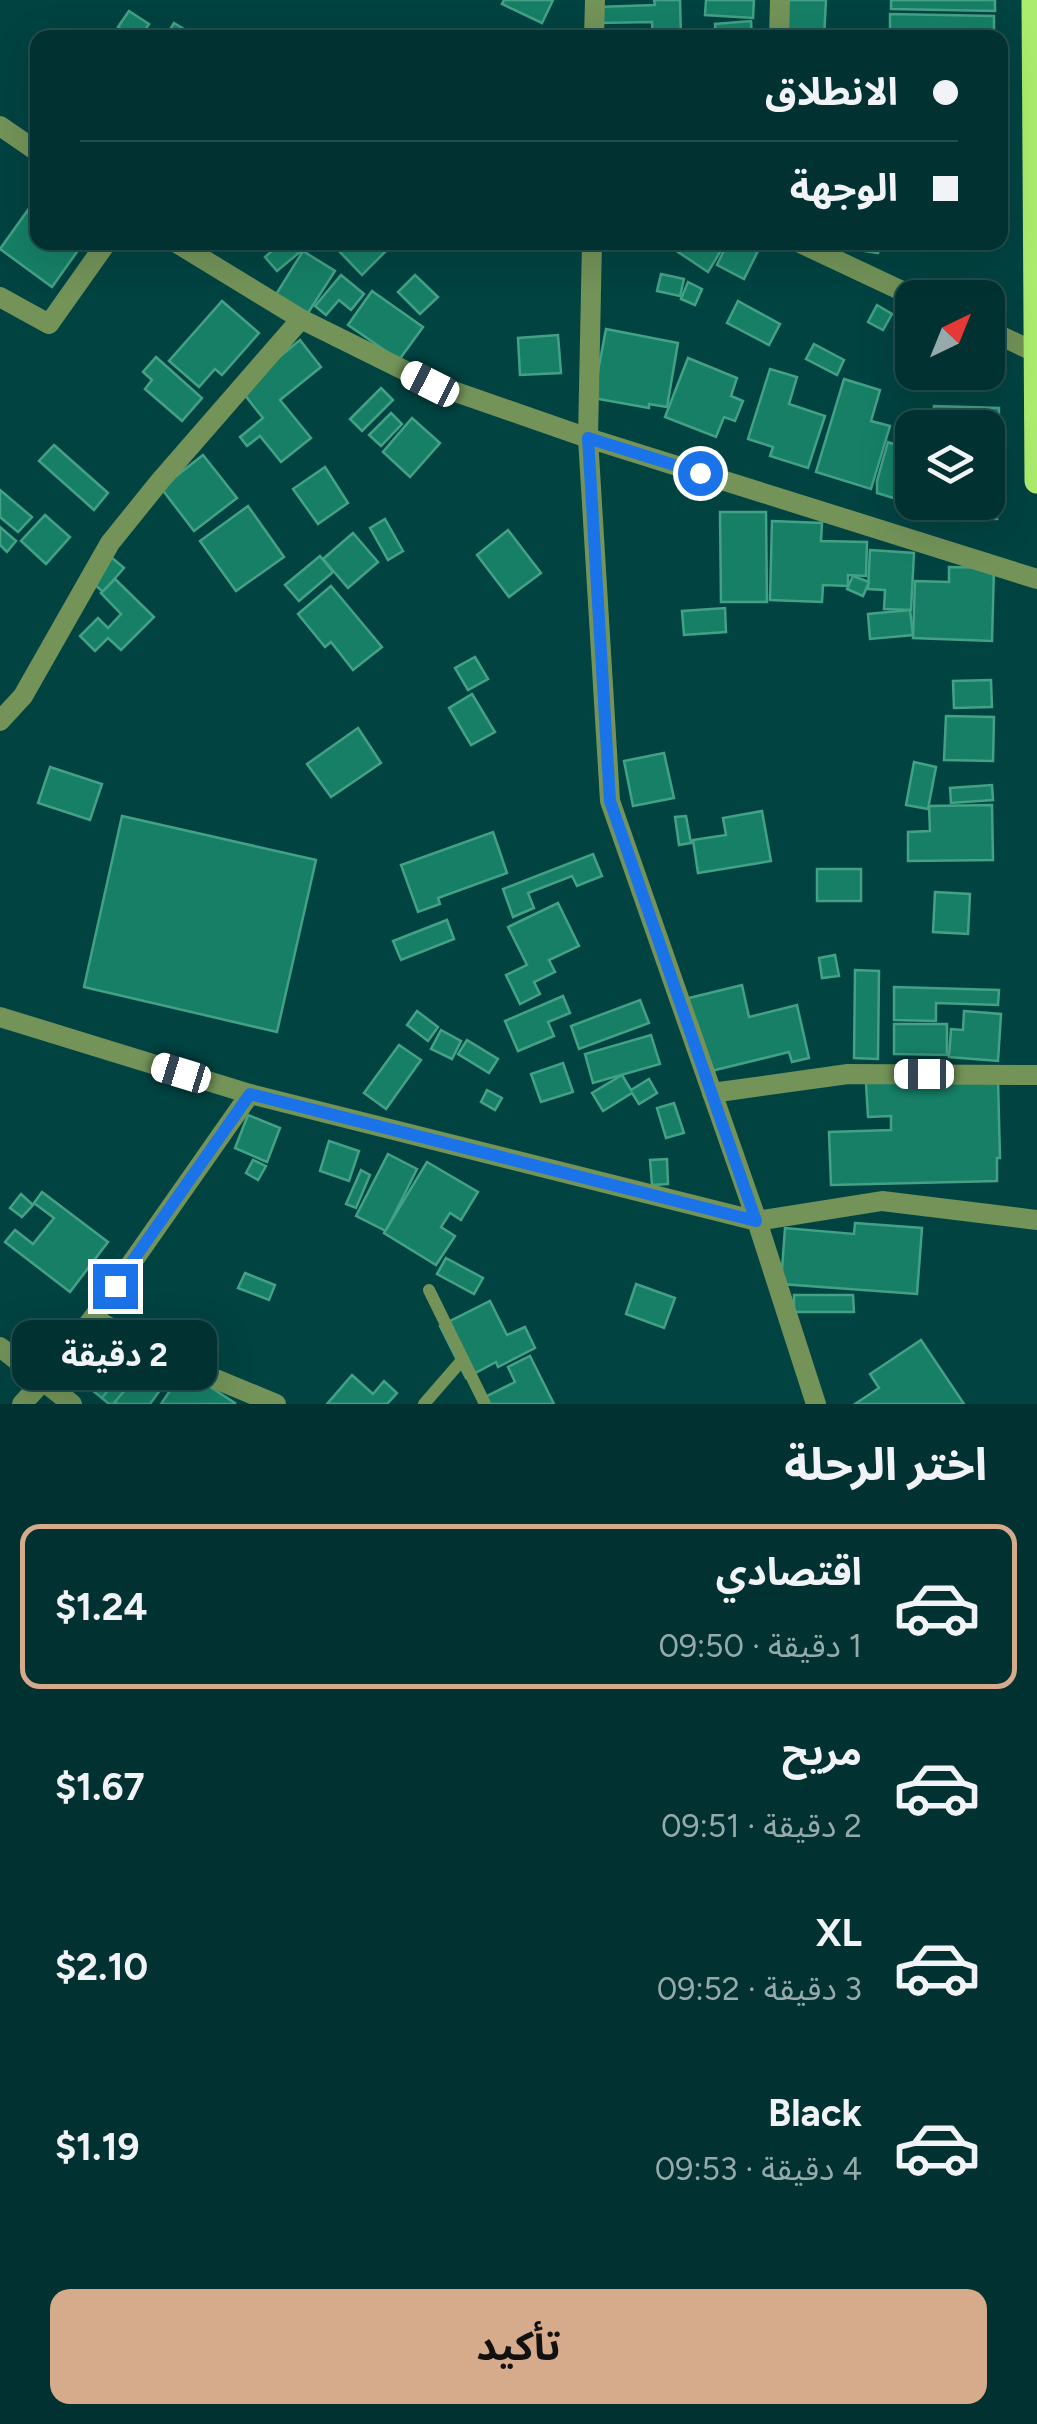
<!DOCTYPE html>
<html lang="ar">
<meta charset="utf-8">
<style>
:root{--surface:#013231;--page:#0b3a39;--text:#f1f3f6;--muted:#96aaab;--line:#234d4d;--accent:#d6ab8b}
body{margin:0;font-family:Figtree,"Noto Sans Arabic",sans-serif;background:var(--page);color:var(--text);direction:rtl;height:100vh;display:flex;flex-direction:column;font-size:38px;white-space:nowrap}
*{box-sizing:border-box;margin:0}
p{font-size:32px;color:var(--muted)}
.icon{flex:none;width:55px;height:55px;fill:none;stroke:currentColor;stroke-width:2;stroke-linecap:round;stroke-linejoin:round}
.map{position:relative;height:1404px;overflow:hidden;direction:ltr}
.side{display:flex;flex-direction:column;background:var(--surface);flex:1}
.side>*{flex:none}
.top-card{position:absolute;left:30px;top:30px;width:978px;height:220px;border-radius:20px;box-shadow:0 10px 40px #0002,0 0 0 2px var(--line);direction:rtl;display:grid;align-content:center;height:220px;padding:0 50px;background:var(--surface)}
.needle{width:65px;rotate:43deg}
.controls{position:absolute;left:895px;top:280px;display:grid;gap:20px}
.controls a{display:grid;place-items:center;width:110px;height:110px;border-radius:20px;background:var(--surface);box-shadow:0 10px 40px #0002,0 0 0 2px var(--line);font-size:50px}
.end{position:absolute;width:45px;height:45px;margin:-22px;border:12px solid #1a73e8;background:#fff;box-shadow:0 0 0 5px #fff}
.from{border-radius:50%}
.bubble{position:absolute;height:70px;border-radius:20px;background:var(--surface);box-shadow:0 10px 40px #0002,0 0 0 2px var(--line);font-size:32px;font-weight:700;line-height:70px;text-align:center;direction:rtl}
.car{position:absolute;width:30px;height:60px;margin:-30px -15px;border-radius:12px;box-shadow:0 0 8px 2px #0007;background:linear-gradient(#fff 24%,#345 0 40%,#fff 0 76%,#345 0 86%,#fff 0)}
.top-card b{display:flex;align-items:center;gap:35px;height:95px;font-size:38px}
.top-card b+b{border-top:2px solid var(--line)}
.top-card i{width:25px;height:25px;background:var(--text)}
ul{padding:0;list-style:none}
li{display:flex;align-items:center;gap:30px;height:165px;margin:0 20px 15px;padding:0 30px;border:5px solid transparent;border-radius:20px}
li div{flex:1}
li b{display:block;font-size:38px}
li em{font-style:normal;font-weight:700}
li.active{border-color:var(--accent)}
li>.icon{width:90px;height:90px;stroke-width:1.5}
h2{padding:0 50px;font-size:45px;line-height:120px}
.primary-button{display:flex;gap:20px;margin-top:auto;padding:20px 50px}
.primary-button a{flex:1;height:115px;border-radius:20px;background:var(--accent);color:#111;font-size:40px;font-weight:700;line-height:115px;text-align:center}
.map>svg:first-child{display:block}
</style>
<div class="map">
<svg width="1037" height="1404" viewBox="0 0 1037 1404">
<rect width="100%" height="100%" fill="#014341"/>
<g fill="#167f66" stroke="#43a186" stroke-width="2.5">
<polygon points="504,0 553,0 542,23 502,4"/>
<polygon points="654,0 680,0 681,38 653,38 652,22 598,23 597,7 655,5"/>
<polygon points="706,0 754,0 753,18 705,15"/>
<polygon points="779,0 826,0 824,38 777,38"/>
<polygon points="891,0 995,0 995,11 891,9"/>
<polygon points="129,11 149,24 140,38 134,38 118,27"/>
<polygon points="890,14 994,16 994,38 890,38"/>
<polygon points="751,21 752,38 716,38 715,24"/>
<polygon points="174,23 199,38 165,38"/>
<polygon points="38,196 38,242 84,242 52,287 0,249"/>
<polygon points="282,242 294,242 301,251 277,271 265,257"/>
<polygon points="348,242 382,242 388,249 362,275 339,251"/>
<polygon points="473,242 547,242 473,247"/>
<polygon points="663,242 726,242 708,272"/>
<polygon points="728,242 751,242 760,247 744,279 717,265"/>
<polygon points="846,242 880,242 878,253 845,248"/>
<polygon points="303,251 335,271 306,316 275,296"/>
<polygon points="661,274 684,279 680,296 657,291"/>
<polygon points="341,275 364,294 351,310 339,300 326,315 315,306"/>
<polygon points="415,275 438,297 420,314 398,292"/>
<polygon points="688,282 702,289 695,305 681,299"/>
<polygon points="372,291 423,327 399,360 348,325"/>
<polygon points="222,301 259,333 222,375 215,369 199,387 169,361"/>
<polygon points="738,301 780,324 769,345 727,323"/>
<polygon points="877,305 892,314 883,330 868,322"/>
<polygon points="606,329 678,343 667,407 649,404 649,408 593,398"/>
<polygon points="558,335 561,373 520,375 518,338"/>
<polygon points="300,340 321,367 280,400 311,438 281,462 260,436 247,446 240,437 263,418 240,389"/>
<polygon points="814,344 844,360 837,375 806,359"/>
<polygon points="156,357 202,398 182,421 145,389 152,380 143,372"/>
<polygon points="688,358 737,378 731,396 743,401 735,421 724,417 716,437 665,417"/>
<polygon points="770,369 797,377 789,404 825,416 808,468 770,456 773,447 748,439"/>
<polygon points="844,379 880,390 871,421 890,426 871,489 816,472"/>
<polygon points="381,388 393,400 362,431 350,419"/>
<polygon points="934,406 999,408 997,519 960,518 877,493 877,481 888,442 912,450 912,502 988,502 988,428 933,428"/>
<polygon points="391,413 402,424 381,446 369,435"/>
<polygon points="412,418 440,443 410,477 383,452"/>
<polygon points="54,445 108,493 94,510 39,461"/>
<polygon points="203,455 237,498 194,531 161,488"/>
<polygon points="325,467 348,503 318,524 293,489"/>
<polygon points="0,490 32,517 18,532 0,517"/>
<polygon points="248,506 284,557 236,591 200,541"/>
<polygon points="720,512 766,512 767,602 721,602"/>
<polygon points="45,515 70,537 46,564 21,541"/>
<polygon points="385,519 403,551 388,560 370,528"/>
<polygon points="772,521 822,523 821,541 867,542 866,576 848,575 848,586 823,585 822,602 770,600"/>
<polygon points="0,527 16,541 7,552 0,545"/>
<polygon points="508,530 541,573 509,597 477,555"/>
<polygon points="353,533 378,562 348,588 323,559"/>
<polygon points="870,550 914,553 911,610 884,609 885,590 868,589"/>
<polygon points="105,552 124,568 103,592 84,575"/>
<polygon points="320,556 333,572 299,601 285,585"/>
<polygon points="949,567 994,568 992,641 913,638 915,581 949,582"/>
<polygon points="853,576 869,582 863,596 847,589"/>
<polygon points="115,579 154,617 121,650 108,638 95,651 80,636 98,618 108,628 121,614 101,593"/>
<polygon points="331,586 382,647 353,670 331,642 325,647 298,614"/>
<polygon points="725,608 726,632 684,635 682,611"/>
<polygon points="910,610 913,635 870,639 868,614"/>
<polygon points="475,657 488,679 468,690 455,668"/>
<polygon points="991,680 992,707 954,708 953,681"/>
<polygon points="472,694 495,732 471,745 449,708"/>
<polygon points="946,716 994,717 993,761 944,760"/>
<polygon points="358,728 381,763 331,797 307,764"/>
<polygon points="664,753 674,798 633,806 624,761"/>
<polygon points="914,762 936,767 928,809 906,805"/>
<polygon points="50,767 102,784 90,820 38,803"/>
<polygon points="992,785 993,800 951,803 950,788"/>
<polygon points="992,805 993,860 908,861 908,832 930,831 929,806"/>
<polygon points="762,811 771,861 698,873 693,840 726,835 723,818"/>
<polygon points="122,816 316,860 277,1032 84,987"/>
<polygon points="686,816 691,843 679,845 675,817"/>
<polygon points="493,832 507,873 438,898 440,904 418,912 401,865"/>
<polygon points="593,854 602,876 577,886 572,876 528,893 534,908 513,917 503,889"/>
<rect x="817" y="869" width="44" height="32"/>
<polygon points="935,892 970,894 968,934 933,932"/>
<polygon points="558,903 579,946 549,960 555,972 534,982 540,994 520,1004 506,975 527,965 508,927"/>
<polygon points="447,920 454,939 401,960 393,941"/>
<polygon points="835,955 839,976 822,978 819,958"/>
<polygon points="855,970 879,971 878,1059 854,1058"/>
<polygon points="742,985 749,1017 797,1005 809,1058 792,1062 789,1052 699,1074 681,1000"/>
<polygon points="894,987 999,990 998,1005 936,1003 936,1021 894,1020"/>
<polygon points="563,996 570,1013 548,1022 554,1036 518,1051 505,1021"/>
<polygon points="640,1000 649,1023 579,1049 571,1026"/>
<polygon points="417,1011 438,1027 428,1041 407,1025"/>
<polygon points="964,1011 1001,1014 998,1061 949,1057 951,1029 963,1030"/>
<polygon points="894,1024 947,1024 947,1055 894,1054"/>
<polygon points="441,1030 461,1041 452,1059 431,1049"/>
<polygon points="651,1035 660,1064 593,1083 585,1054"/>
<polygon points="467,1040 498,1059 489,1073 458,1054"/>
<polygon points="399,1045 421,1060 386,1109 364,1093"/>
<polygon points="563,1063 573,1092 541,1102 531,1074"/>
<polygon points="622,1075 631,1090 649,1079 657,1093 639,1104 632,1093 603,1111 592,1093"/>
<polygon points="998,1080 1000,1158 997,1158 997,1181 831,1185 829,1132 891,1130 891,1116 868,1117 866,1083"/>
<polygon points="487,1090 502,1098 495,1110 481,1102"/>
<polygon points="674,1103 684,1133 666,1138 657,1108"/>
<polygon points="248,1115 280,1128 267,1162 235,1148"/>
<polygon points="329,1141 359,1151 349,1181 320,1171"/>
<polygon points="388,1154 417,1169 386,1231 356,1216"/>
<polygon points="667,1159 668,1184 652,1185 650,1160"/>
<polygon points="253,1160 266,1166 258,1180 246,1173"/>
<polygon points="427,1162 478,1192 461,1220 450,1213 441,1227 455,1236 436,1265 384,1233"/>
<polygon points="361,1170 370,1175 356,1208 346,1204"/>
<polygon points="42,1192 108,1242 70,1292 5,1242 15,1230 33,1244 54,1218 34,1203"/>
<polygon points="21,1194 33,1205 22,1217 10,1208"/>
<polygon points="855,1223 922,1228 917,1294 781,1284 785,1228 854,1234"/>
<polygon points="446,1258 483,1278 474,1294 437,1274"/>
<polygon points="245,1273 275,1285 269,1300 238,1288"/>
<polygon points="636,1284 675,1298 664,1328 626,1314"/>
<polygon points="794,1295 853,1295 854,1312 794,1312"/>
<polygon points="490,1301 507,1335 525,1327 535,1348 498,1367 496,1362 466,1378 440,1326"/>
<polygon points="91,1319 120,1343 110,1355 127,1369 102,1398 56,1361"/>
<polygon points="921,1340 964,1404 855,1404 879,1388 870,1374"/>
<polygon points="148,1355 173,1372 150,1404 118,1404 114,1402"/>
<polygon points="530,1356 554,1404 481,1404 479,1400 515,1382 508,1367"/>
<polygon points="184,1370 235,1403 234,1404 161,1404"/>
<polygon points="352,1375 373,1394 384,1381 397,1393 387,1404 327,1404"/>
<polygon points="115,1381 125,1390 113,1404 109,1404 102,1398"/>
</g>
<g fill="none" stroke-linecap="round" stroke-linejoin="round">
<g stroke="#739359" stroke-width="12">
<polyline points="429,1290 485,1404"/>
<polyline points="424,1404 463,1359"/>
</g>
<g stroke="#739359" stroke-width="20">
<polyline points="594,38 595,0"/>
<polyline points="779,38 780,0"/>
<polyline points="0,126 38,152"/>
<polyline points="175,242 301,319 430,383 588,438 1037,579"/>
<polyline points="592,242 588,438 610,801 757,1221 816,1404"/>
<polyline points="798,242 917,298"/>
<polyline points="0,297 49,324 107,242"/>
<polyline points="988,330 1035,352"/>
<polyline points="0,721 23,696 110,543 160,481 301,319"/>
<polyline points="0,1017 250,1094 757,1221 882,1201 1037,1220"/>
<polyline points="712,1093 848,1074 1037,1075"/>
<polyline points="93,1318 250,1094"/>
<polyline points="0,1347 43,1381 22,1404"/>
<polyline points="72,1404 43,1381 93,1318 165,1358 276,1404"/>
</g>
<polyline stroke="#abec6e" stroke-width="25" points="1034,0 1037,481"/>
</g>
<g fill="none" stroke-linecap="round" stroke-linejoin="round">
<polyline stroke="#1a73e8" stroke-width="12" points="115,1286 250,1094 756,1221 610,801 588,438 700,473"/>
</g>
</svg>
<div class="controls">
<a><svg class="needle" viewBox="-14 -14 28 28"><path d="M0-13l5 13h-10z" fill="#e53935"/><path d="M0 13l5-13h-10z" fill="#96aaab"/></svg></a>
<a><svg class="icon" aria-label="layers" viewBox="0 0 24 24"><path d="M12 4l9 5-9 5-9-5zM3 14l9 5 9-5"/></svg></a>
</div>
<i class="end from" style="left:700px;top:473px"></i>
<i class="end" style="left:115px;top:1286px"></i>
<div class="bubble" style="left:12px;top:1320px;width:205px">2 دقيقة</div>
<i class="car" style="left:430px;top:384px;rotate:297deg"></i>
<i class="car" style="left:181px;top:1073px;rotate:287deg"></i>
<i class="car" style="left:924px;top:1074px;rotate:270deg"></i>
<div class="top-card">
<b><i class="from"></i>الانطلاق</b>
<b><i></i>الوجهة</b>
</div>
</div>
<section class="side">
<h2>اختر الرحلة</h2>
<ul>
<li class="active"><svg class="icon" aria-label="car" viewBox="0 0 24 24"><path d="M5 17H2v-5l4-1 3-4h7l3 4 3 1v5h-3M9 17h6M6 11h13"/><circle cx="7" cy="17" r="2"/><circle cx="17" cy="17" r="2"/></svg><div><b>اقتصادي</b><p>1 دقيقة · 09:50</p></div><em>$1.24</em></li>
<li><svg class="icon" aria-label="car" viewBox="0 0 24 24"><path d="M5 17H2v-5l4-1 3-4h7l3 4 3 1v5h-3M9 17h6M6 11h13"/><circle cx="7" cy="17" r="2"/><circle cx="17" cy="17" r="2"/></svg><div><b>مريح</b><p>2 دقيقة · 09:51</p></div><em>$1.67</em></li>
<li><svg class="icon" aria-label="car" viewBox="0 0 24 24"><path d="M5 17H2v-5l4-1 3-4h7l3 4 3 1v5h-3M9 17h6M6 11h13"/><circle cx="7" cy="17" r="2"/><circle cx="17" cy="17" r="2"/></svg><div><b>XL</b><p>3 دقيقة · 09:52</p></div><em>$2.10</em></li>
<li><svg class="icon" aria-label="car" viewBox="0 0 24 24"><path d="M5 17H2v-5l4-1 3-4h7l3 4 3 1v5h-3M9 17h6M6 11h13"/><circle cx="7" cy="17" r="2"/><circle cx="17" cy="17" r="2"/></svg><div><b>Black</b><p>4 دقيقة · 09:53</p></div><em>$1.19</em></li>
</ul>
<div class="primary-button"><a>تأكيد</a></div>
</section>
